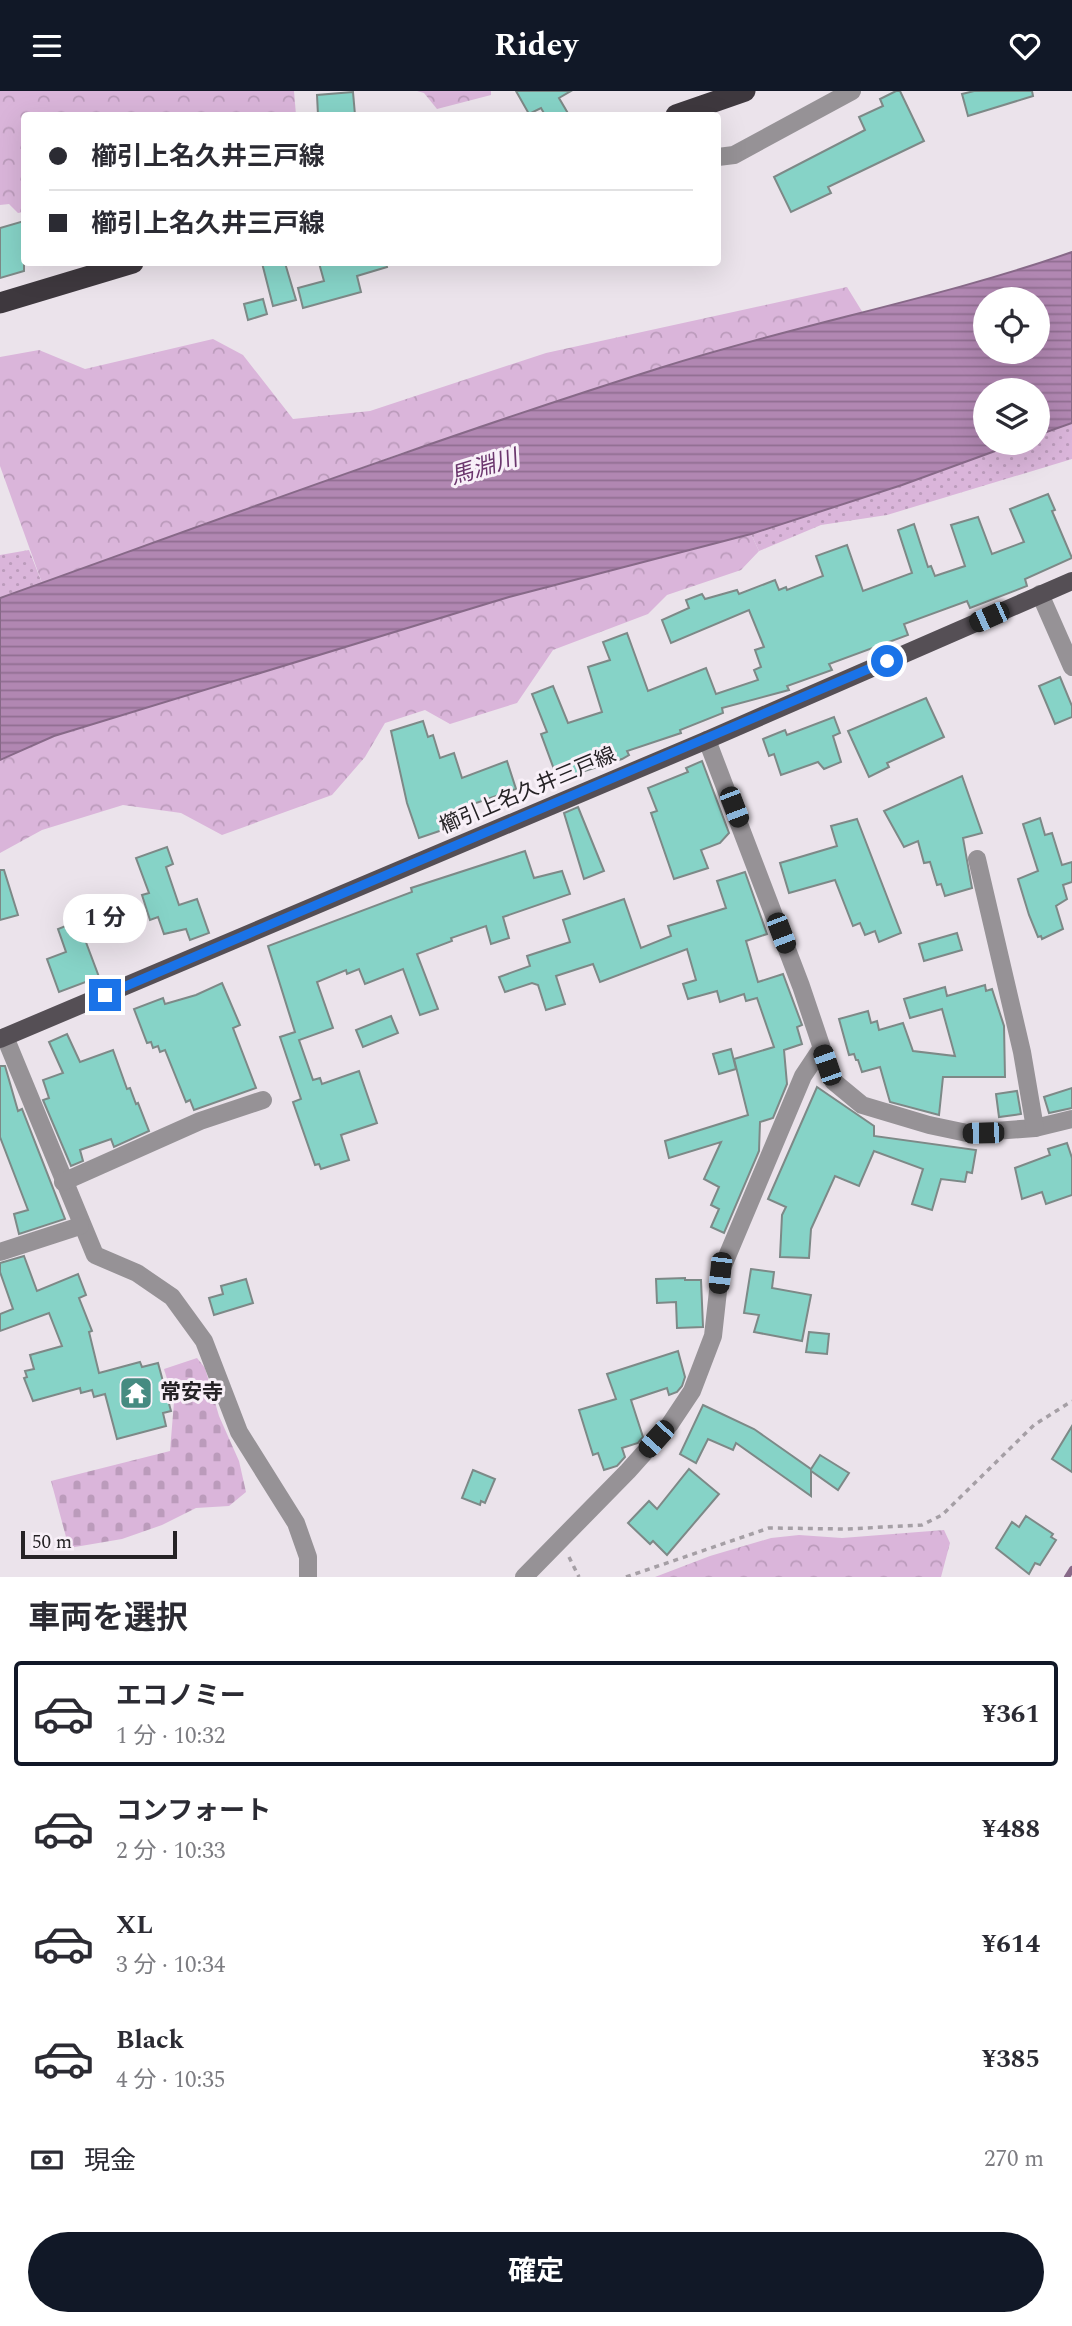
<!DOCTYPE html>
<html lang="ja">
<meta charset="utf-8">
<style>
:root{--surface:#fff;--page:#f2f2f3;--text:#2b2b33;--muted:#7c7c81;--line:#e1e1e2;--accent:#111827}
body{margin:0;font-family:Spectral,"Noto Sans JP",serif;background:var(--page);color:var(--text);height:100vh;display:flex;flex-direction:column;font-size:26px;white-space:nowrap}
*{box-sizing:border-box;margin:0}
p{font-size:23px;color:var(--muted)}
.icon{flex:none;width:38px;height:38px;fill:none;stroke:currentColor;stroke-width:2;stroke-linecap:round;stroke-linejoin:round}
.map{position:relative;height:1486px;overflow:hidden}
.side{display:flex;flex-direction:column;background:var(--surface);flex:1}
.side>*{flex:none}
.guide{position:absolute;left:21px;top:21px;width:700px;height:154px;border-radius:7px;box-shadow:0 7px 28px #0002;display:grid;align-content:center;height:154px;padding:0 28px;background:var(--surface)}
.buttons{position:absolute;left:973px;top:196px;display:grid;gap:14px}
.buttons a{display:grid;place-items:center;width:77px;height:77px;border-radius:50%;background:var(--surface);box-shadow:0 7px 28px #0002;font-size:35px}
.scale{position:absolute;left:21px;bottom:18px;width:156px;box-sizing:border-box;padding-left:7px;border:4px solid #252225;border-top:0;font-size:19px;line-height:24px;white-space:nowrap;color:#252225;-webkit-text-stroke:5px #f8f0f8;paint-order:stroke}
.end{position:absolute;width:32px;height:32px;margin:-16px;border:9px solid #1a73e8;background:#fff;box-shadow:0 0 0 4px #fff}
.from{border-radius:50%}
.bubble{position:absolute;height:49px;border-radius:24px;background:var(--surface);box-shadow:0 7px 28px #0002;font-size:23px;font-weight:700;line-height:49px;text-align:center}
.car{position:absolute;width:21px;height:42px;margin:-21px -10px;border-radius:9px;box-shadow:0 0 5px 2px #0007;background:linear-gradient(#222 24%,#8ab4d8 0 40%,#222 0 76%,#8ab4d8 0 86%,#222 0)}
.guide b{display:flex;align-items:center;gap:24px;height:66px;font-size:26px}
.guide b+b{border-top:2px solid var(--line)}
.guide i{width:18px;height:18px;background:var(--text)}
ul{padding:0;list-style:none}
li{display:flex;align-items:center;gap:21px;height:105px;margin:0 14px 10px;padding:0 14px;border:4px solid transparent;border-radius:7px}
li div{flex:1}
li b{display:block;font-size:26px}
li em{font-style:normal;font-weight:700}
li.current{border-color:var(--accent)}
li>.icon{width:63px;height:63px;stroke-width:1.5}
h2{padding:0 28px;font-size:32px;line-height:84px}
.pay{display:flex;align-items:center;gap:18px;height:77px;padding:0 28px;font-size:26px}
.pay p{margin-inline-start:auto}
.cta{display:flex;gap:14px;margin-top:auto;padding:14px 28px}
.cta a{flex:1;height:80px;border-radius:42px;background:var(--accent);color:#fff;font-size:28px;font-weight:700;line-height:80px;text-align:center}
header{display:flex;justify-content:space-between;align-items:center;height:91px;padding:0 28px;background:var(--accent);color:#fff;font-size:32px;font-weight:700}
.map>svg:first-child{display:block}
</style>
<header><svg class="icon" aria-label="menu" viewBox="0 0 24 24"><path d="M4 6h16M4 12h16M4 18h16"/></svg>Ridey<svg class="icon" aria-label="heart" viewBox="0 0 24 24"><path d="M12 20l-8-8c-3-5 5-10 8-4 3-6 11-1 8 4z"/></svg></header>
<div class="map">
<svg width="1072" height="1486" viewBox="0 0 1072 1486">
<defs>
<pattern id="grass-dots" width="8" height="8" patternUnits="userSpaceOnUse" patternTransform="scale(1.75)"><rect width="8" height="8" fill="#dab5da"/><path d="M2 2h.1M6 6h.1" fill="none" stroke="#bb9bbb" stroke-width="1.8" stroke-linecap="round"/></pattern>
<pattern id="forest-crowns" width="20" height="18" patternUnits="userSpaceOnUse" patternTransform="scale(1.75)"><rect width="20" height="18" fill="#dab5da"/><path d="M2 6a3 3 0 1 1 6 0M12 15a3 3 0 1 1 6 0" fill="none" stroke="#bb9bbb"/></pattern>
<pattern id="cemetery-stones" width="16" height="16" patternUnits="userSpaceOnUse" patternTransform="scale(1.75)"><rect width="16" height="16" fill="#dab5da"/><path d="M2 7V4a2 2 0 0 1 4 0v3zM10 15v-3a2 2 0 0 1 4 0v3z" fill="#bb9bbb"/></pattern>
<pattern id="water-rules" width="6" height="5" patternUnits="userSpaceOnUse" patternTransform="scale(1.75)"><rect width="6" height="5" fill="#b187b2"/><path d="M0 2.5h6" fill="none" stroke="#906e91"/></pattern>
</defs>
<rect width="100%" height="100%" fill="#ebe3eb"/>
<g fill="url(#grass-dots)">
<polygon points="1072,332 1072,368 887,424 821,434 759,460 751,443 902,394 1017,352 1038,352 1038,344"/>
<polygon points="29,459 42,492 0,507 0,464"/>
</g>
<g fill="url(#forest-crowns)">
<polygon points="0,0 294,0 296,24 24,24 24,121 18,122 9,113 0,114"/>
<polygon points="417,0 491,0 491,4 437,18 424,2"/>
<polygon points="847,196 863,222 666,275 402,362 42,492 0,375 0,266 39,259 85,278 213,248 243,264 293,328 370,320 546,262"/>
<polygon points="751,443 759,460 741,479 667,504 648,523 553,559 517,612 450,633 425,619 385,632 365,666 332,704 222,744 181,722 123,714 42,739 0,762 0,669 54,645 509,506"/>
<polygon points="944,1439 950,1452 941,1486 655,1486 710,1465 771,1447 799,1444 842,1447"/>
</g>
<polygon fill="url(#cemetery-stones)" points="197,1267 205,1277 219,1325 239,1370 246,1401 229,1415 196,1417 162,1434 122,1448 69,1457 51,1390 170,1360 174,1311 164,1278"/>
<path fill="url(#water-rules)" stroke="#876988" stroke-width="2" fill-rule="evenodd" d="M1072,161V332L1038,344V299H985V352H1017L902,394L751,443L509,506L54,645L0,669V507C220,428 440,346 663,276C798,233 938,208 1072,161ZM985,208H1038V261H985Z"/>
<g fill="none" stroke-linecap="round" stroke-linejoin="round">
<polyline stroke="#876988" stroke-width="6" points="1067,1486 1072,1478"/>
</g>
<g fill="#86d3c7" stroke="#7d8987" stroke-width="2">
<polygon points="516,0 571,0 559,7 569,24 545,24 541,17 529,23"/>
<polygon points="896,0 900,0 924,50 828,96 831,102 791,121 774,86 865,39 859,26 883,15 880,8"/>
<polygon points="974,0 1032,0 1033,5 968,25 962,3"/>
<polygon points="353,1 355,24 318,24 317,4"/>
<polygon points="24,130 24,180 0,187 0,137"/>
<polygon points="262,172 285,172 296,209 273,215"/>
<polygon points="319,172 386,172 387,176 357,185 361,201 303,217 298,197 324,190"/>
<polygon points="263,208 267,223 248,229 244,213"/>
<polygon points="1048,403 1055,419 1052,420 1072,467 1025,488 1027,495 970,517 967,510 904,533 908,544 829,573 832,579 787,595 789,599 722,617 723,622 680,639 681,642 627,660 629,664 622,668 563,687 560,679 555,681 541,643 547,641 532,603 553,595 568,632 602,621 588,576 610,569 603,551 627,542 648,600 706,577 716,603 758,589 754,579 761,576 755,559 764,556 749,519 671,552 662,529 689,517 686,509 702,503 705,508 737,499 739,503 775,489 779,499 786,496 787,499 823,485 816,465 847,454 863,500 912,482 898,439 914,433 928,476 931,475 935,485 965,475 951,434 978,426 992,463 1024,451 1010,418"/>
<polygon points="1060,586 1072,615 1072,626 1055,633 1039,595"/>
<polygon points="926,607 944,646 887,672 889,676 869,686 848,640"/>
<polygon points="834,626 840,642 833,645 841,671 824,678 818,671 781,684 774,663 769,665 763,648 785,639 787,644"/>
<polygon points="423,630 428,646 433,644 440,667 454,662 462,687 507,670 516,698 473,713 476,720 468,722 469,726 459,730 460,733 419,747 407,712 391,640"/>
<polygon points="702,670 729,742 720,752 701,759 708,777 674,788 651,722 657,720 648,697 688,681 686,677"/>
<polygon points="962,685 982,742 963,747 972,797 945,805 941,793 937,794 930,771 924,772 918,750 904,756 884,720"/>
<polygon points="578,716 604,780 584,788 564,722"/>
<polygon points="1040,727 1045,744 1052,742 1062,774 1072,771 1072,791 1063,794 1067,808 1056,815 1063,838 1042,848 1041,845 1038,846 1029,824 1018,788 1038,780 1023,733"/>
<polygon points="857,728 901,842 879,851 875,840 865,844 860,832 853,835 835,789 789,802 780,772 837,755 831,735"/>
<polygon points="167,756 173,773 166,776 179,814 197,808 209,842 190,849 186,838 164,843 158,826 150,829 142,804 149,802 136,767"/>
<polygon points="525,760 534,787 562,780 570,803 503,826 509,847 491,853 486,835 451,847 452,850 417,863 438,918 420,924 403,878 365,893 359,878 347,883 346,879 317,891 333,937 299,949 313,989 320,987 322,993 359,980 377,1032 341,1044 349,1069 321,1078 319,1073 315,1074 293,1011 301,1008 280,946 295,941 268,855 412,801 411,797"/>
<polygon points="0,779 4,779 18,824 0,829"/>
<polygon points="745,781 767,843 746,850 758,891 783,883 802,934 797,936 802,953 784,959 787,993 773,1027 760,1031 759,1060 724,1142 711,1136 719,1118 711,1114 719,1096 704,1088 721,1051 669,1067 665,1050 748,1024 734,968 774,956 757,907 746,910 744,903 720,911 717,900 688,908 683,893 696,889 687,858 600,891 593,873 556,885 565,913 546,919 538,894 532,892 505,901 499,886 530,875 527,865 570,851 563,829 624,808 641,857 671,845 668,835 726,817 717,790"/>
<polygon points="78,830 99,886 59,901 47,868 66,861 58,838"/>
<polygon points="957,842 962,859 924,870 919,853"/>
<polygon points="222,892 240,934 233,937 256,997 194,1019 190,1009 186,1011 165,959 160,961 158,955 153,957 151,951 147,952 134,918 163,907 165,913 196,904"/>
<polygon points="985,894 986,900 992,898 1004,935 1005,986 943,986 939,1024 890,1011 880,976 862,981 858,969 856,969 854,963 849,964 839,928 868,920 871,932 877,930 879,939 903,932 913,960 955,965 942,918 910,927 904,908 945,896 947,905"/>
<polygon points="391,925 398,942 363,956 356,939"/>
<polygon points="67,943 80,971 113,959 127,998 130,997 136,1013 138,1012 149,1040 114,1056 111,1048 80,1059 83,1070 71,1075 43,1009 49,1007 43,989 63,982 49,951"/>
<polygon points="731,958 736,978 719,983 713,963"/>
<polygon points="0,975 5,975 18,1020 22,1018 65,1128 19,1143 14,1123 28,1119 0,1046"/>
<polygon points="817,996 874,1035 874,1045 976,1059 972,1082 967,1081 965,1091 941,1088 932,1119 912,1113 923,1078 874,1060 859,1095 835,1085 811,1138 809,1167 780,1166 782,1124 786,1116 768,1108"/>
<polygon points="1072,997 1072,1017 1049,1022 1044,1006"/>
<polygon points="1017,1000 1021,1023 999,1026 996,1003"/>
<polygon points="1067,1052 1072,1067 1072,1104 1046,1113 1042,1101 1022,1108 1015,1077 1050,1064 1048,1058"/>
<polygon points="24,1165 37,1200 78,1183 86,1204 79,1207 92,1240 89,1241 99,1282 140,1271 142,1276 158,1272 171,1320 163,1322 166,1335 117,1348 105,1303 94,1306 92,1299 81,1302 80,1297 33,1310 24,1287 27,1286 25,1280 34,1278 30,1264 62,1255 49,1222 0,1240 0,1223 13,1218 0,1181 0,1172"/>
<polygon points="751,1178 774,1181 772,1197 811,1204 802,1250 754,1241 759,1224 744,1222"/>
<polygon points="685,1187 685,1189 701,1189 703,1236 677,1237 676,1211 657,1212 656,1188"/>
<polygon points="246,1188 253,1212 214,1224 209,1207 223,1203 221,1195"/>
<polygon points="809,1241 829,1243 827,1263 806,1261"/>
<polygon points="678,1260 685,1286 682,1295 677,1301 669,1304 667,1297 631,1309 643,1346 638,1352 622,1357 625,1366 617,1375 604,1379 598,1362 593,1364 579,1319 616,1308 607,1283"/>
<polygon points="703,1314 754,1338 811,1378 820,1364 849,1382 838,1399 811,1380 811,1405 736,1352 733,1359 708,1348 696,1372 680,1363"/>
<polygon points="1072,1335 1072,1381 1052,1368"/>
<polygon points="689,1378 719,1403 667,1464 653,1450 650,1453 628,1432 649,1410 657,1418"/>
<polygon points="473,1379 495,1388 485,1412 481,1410 480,1414 462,1407"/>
<polygon points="1026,1425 1053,1443 1051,1446 1056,1449 1040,1474 1035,1472 1029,1483 996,1457 1012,1431 1019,1436"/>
</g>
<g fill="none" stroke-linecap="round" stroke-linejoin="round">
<g stroke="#a59fa5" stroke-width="3.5" stroke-dasharray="5 5" stroke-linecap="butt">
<polyline points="569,1466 579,1486"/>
<polyline points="626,1486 769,1437 847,1438 922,1434 942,1424 1034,1334 1072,1310"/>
</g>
<g stroke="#969296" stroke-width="18">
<polyline points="718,66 734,64 852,0"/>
<polyline points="1040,503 1072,576"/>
<polyline points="707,649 801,895 833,990 862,1014 929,1034 967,1042 1035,1037 1072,1028"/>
<polyline points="977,768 1022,961 1035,1037"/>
<polyline points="5,946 95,1164 137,1182 172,1206 204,1250 239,1341 296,1432 308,1466 308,1486"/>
<polyline points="63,1091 200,1030 263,1009"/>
<polyline points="0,1161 80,1135"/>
<polyline points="524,1486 628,1380 670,1333 692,1300 713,1245 720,1182 803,985 821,958"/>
</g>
<polyline stroke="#554f55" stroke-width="18" points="0,948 707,649 1072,490"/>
<g stroke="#3e383e" stroke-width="21">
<polyline points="676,24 745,0"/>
<polyline points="0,212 133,172"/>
</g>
</g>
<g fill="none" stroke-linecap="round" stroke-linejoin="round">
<polyline stroke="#1a73e8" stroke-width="9" points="105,904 887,570"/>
</g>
<defs>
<symbol id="temple-square" viewBox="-11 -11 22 22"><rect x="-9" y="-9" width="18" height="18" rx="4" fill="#458b81" stroke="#f8f0f8"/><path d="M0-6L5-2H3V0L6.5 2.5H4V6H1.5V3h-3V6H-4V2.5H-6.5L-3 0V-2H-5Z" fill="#fff"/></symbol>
</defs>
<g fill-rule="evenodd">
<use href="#temple-square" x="117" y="1283" width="38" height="38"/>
</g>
<g text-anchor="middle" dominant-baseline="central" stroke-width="6" stroke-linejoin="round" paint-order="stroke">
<g font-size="21" fill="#252225" stroke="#f8f0f8">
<text transform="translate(528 700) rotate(-23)">櫛引上名久井三戸線</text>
</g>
<g font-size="21" font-weight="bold" fill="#252225" stroke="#f8f0f8" text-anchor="start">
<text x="160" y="1302">常安寺</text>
</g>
<g font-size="23" font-style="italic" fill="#6b366d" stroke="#f8f0f8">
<text transform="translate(484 377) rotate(-17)">馬淵川</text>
</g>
</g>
</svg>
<div class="buttons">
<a><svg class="icon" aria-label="locate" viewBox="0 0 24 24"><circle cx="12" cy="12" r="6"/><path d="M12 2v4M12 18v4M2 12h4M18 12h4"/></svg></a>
<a><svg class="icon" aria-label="layers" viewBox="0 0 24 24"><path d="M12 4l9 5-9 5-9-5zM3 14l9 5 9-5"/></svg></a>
</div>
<div class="scale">50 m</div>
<i class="end from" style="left:887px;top:570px"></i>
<i class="end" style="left:105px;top:904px"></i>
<div class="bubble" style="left:63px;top:803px;width:84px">1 分</div>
<i class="car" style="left:989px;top:526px;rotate:246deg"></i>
<i class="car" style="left:734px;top:716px;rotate:159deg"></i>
<i class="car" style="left:781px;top:842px;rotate:159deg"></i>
<i class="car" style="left:827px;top:974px;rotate:341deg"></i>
<i class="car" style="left:983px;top:1042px;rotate:269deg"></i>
<i class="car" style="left:720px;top:1182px;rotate:186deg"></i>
<i class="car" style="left:656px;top:1348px;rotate:222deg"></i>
<div class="guide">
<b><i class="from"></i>櫛引上名久井三戸線</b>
<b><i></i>櫛引上名久井三戸線</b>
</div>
</div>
<section class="side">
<h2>車両を選択</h2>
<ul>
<li class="current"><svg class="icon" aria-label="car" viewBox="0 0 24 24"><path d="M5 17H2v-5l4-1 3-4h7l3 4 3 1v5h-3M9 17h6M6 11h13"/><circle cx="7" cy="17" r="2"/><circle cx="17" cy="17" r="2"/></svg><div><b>エコノミー</b><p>1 分 · 10:32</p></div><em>¥361</em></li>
<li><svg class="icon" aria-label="car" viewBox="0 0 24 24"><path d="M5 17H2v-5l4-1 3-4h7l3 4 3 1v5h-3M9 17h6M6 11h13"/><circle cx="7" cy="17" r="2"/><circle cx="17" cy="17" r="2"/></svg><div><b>コンフォート</b><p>2 分 · 10:33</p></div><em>¥488</em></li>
<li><svg class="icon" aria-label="car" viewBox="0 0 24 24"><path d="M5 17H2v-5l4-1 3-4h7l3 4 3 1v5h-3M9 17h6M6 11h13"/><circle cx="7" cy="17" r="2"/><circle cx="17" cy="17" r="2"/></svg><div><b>XL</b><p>3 分 · 10:34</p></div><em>¥614</em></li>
<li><svg class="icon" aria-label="car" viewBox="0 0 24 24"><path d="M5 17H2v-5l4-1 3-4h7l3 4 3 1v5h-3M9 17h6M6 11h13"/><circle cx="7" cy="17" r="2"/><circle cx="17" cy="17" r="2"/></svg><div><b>Black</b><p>4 分 · 10:35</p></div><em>¥385</em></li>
</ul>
<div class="pay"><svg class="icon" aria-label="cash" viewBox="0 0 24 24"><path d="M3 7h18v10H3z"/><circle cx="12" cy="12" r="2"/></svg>現金<p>270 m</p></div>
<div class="cta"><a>確定</a></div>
</section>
